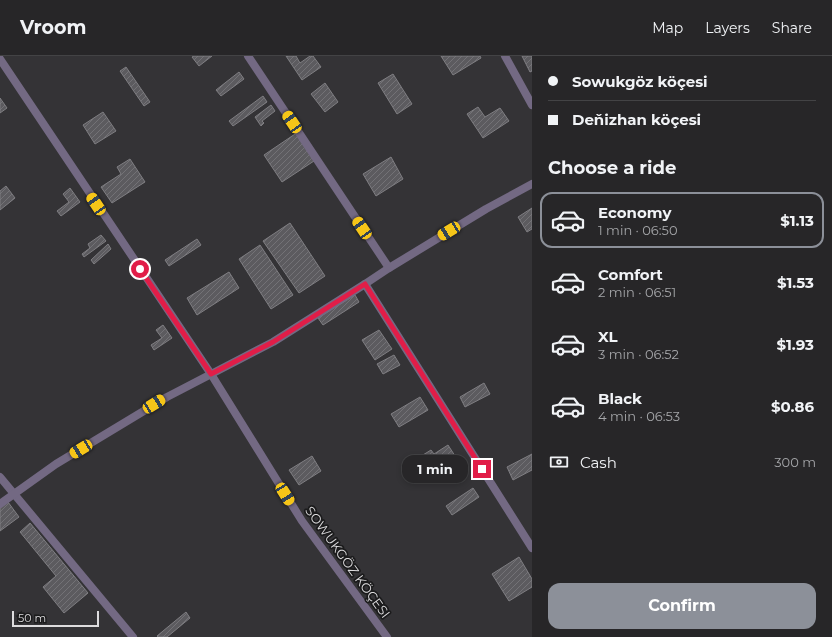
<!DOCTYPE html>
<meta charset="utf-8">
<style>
:root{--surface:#272628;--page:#333234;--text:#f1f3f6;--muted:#a4a5a8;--line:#434345;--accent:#8c9099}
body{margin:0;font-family:Montserrat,sans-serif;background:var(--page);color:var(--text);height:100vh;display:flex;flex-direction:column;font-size:15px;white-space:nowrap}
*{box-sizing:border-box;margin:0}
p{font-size:13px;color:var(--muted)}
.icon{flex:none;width:22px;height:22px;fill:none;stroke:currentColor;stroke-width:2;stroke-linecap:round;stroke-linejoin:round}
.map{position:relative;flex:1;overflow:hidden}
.sheet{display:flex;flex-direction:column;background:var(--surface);width:300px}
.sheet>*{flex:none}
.banner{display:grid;align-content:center;height:88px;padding:0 16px;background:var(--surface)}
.scale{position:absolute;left:12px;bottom:10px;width:87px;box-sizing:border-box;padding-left:4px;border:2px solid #dddcde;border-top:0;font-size:11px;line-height:14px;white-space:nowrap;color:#dddcde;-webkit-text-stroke:3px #1b1b1c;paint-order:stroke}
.end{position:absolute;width:18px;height:18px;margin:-9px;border:5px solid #e11d48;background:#fff;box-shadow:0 0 0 2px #fff}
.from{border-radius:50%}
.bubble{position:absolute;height:28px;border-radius:12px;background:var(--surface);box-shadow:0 2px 6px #0003,0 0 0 1px var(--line);font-size:13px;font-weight:700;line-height:28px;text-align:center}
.car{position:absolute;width:12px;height:24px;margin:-12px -6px;border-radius:5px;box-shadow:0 0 3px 1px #0007;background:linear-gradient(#f5c518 24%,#345 0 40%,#f5c518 0 76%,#345 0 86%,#f5c518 0)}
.banner b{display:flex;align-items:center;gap:14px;height:38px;font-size:15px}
.banner b+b{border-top:1px solid var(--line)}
.banner i{width:10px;height:10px;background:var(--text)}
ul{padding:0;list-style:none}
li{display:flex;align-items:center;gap:12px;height:56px;margin:0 8px 6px;padding:0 8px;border:2px solid transparent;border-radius:12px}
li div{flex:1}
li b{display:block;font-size:15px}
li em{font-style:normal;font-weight:700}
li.on{border-color:var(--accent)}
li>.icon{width:36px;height:36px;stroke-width:1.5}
h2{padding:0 16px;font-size:18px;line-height:48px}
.pay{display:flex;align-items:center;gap:10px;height:44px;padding:0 16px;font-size:15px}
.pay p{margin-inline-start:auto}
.cta{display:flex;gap:8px;margin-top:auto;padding:8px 16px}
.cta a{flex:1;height:46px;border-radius:12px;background:var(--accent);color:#fff;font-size:16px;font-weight:700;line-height:46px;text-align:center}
header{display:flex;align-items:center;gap:24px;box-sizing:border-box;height:56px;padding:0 20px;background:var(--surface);border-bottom:1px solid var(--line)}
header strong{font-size:19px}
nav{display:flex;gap:22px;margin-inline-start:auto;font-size:14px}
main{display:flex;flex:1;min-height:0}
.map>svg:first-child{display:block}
</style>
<header>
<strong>Vroom</strong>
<nav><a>Map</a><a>Layers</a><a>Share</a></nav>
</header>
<main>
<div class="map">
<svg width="532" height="581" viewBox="0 0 532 581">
<defs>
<pattern id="building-hatch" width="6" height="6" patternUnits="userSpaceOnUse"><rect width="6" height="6" fill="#5c5b5f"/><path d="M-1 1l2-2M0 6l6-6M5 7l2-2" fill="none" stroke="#737276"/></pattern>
</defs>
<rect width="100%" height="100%" fill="#343336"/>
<g fill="url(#building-hatch)" stroke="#7f7e82">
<polygon points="194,0 212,0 199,10 192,1"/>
<polygon points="286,0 296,0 300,7 310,0 313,0 321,11 302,24"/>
<polygon points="441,0 480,0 481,2 453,19"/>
<polygon points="522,0 532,0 532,15 530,16"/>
<polygon points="126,11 150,46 144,50 120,15"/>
<polygon points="239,16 244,23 221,40 216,34"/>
<polygon points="393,18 412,48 397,58 378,27"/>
<polygon points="325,27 338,46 325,56 311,38"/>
<polygon points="263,40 267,46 233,70 229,65"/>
<polygon points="0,42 7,52 0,57"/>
<polygon points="271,49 275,55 262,65 264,67 261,70 255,61"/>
<polygon points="478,51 485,61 500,52 509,65 483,82 467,58"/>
<polygon points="103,56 116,75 95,88 83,69"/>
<polygon points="298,76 317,103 282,126 264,99"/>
<polygon points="391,101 403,123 376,140 363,118"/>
<polygon points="130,103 145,126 112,147 101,131 121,118 117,111"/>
<polygon points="6,130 15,142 0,154 0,135"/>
<polygon points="70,132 80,146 61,160 57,155 69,146 63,138"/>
<polygon points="532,152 532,173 527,176 518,161"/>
<polygon points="290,167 325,220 299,237 263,185"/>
<polygon points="101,179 106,185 84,201 82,198 90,192 88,188"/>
<polygon points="197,183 201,189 169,210 165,204"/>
<polygon points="108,188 111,193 94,208 91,204"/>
<polygon points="260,189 293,239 271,253 239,203"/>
<polygon points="229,216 239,232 197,259 187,242"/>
<polygon points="355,239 359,246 323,269 318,262"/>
<polygon points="163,269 172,282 154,294 151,289 162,282 156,274"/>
<polygon points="379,274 392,293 375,304 362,284"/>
<polygon points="394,299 400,309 383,318 377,308"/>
<polygon points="484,327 490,338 465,351 460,341"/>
<polygon points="420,341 428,354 399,371 391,358"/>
<polygon points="448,389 457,403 437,416 431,406 415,416 410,407 431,394 434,398"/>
<polygon points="532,398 532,414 513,424 507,411"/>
<polygon points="312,400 321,415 299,429 289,414"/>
<polygon points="473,432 479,441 452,459 446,450"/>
<polygon points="8,446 19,461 0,475 0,452"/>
<polygon points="30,467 88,537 64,557 43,531 56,520 20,476"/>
<polygon points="519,501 532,523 532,531 509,545 492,518"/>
<polygon points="186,556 190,562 167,581 158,581 157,580"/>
</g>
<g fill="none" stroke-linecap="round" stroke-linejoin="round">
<g stroke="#736983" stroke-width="8">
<polyline points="248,0 389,212"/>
<polyline points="505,0 532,49"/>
<polyline points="0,3 211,318 302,465 387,581"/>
<polyline points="365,228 532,492"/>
<polyline points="0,421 133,581"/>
<polyline points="0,448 56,408 167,341 273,286 365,228 389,212 486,153 532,128"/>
</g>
</g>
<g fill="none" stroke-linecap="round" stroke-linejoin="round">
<polyline stroke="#e11d48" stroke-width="5" points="140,213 211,318 273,286 365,228 482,413"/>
</g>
<g text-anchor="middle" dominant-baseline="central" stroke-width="3.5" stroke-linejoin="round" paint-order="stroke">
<g font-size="13" fill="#dddcde" stroke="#1b1b1c">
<text transform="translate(348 506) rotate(54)">SOWUKGÖZ KÖÇESI</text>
</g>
</g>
</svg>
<div class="scale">50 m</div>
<i class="end from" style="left:140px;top:213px"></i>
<i class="end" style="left:482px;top:413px"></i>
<div class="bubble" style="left:402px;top:399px;width:66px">1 min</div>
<i class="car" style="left:292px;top:66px;rotate:326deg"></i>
<i class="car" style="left:96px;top:148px;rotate:326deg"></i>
<i class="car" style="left:362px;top:172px;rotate:326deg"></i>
<i class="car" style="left:449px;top:175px;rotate:239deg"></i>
<i class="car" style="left:154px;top:348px;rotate:58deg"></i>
<i class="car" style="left:81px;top:393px;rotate:239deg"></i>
<i class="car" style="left:285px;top:438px;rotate:148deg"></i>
</div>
<section class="sheet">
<div class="banner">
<b><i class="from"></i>Sowukgöz köçesi</b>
<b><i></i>Deňizhan köçesi</b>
</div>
<h2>Choose a ride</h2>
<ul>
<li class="on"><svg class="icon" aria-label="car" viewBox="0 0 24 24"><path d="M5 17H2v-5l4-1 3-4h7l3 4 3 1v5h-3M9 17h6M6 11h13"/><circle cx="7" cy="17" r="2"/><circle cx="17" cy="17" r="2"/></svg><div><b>Economy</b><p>1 min · 06:50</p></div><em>$1.13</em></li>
<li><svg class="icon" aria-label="car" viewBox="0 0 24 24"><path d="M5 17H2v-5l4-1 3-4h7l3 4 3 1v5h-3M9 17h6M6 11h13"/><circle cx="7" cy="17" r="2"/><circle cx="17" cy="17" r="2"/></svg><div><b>Comfort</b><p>2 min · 06:51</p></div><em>$1.53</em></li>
<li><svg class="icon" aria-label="car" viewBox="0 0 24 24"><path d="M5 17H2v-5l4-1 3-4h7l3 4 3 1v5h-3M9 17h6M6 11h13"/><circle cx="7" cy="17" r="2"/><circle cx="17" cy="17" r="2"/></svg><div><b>XL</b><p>3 min · 06:52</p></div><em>$1.93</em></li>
<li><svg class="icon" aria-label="car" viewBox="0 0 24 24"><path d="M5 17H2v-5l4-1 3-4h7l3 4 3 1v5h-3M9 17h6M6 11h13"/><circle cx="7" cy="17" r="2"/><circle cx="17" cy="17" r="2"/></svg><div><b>Black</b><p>4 min · 06:53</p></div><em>$0.86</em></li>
</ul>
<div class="pay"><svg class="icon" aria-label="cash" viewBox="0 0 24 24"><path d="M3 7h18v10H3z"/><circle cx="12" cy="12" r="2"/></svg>Cash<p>300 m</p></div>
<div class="cta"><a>Confirm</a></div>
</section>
</main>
